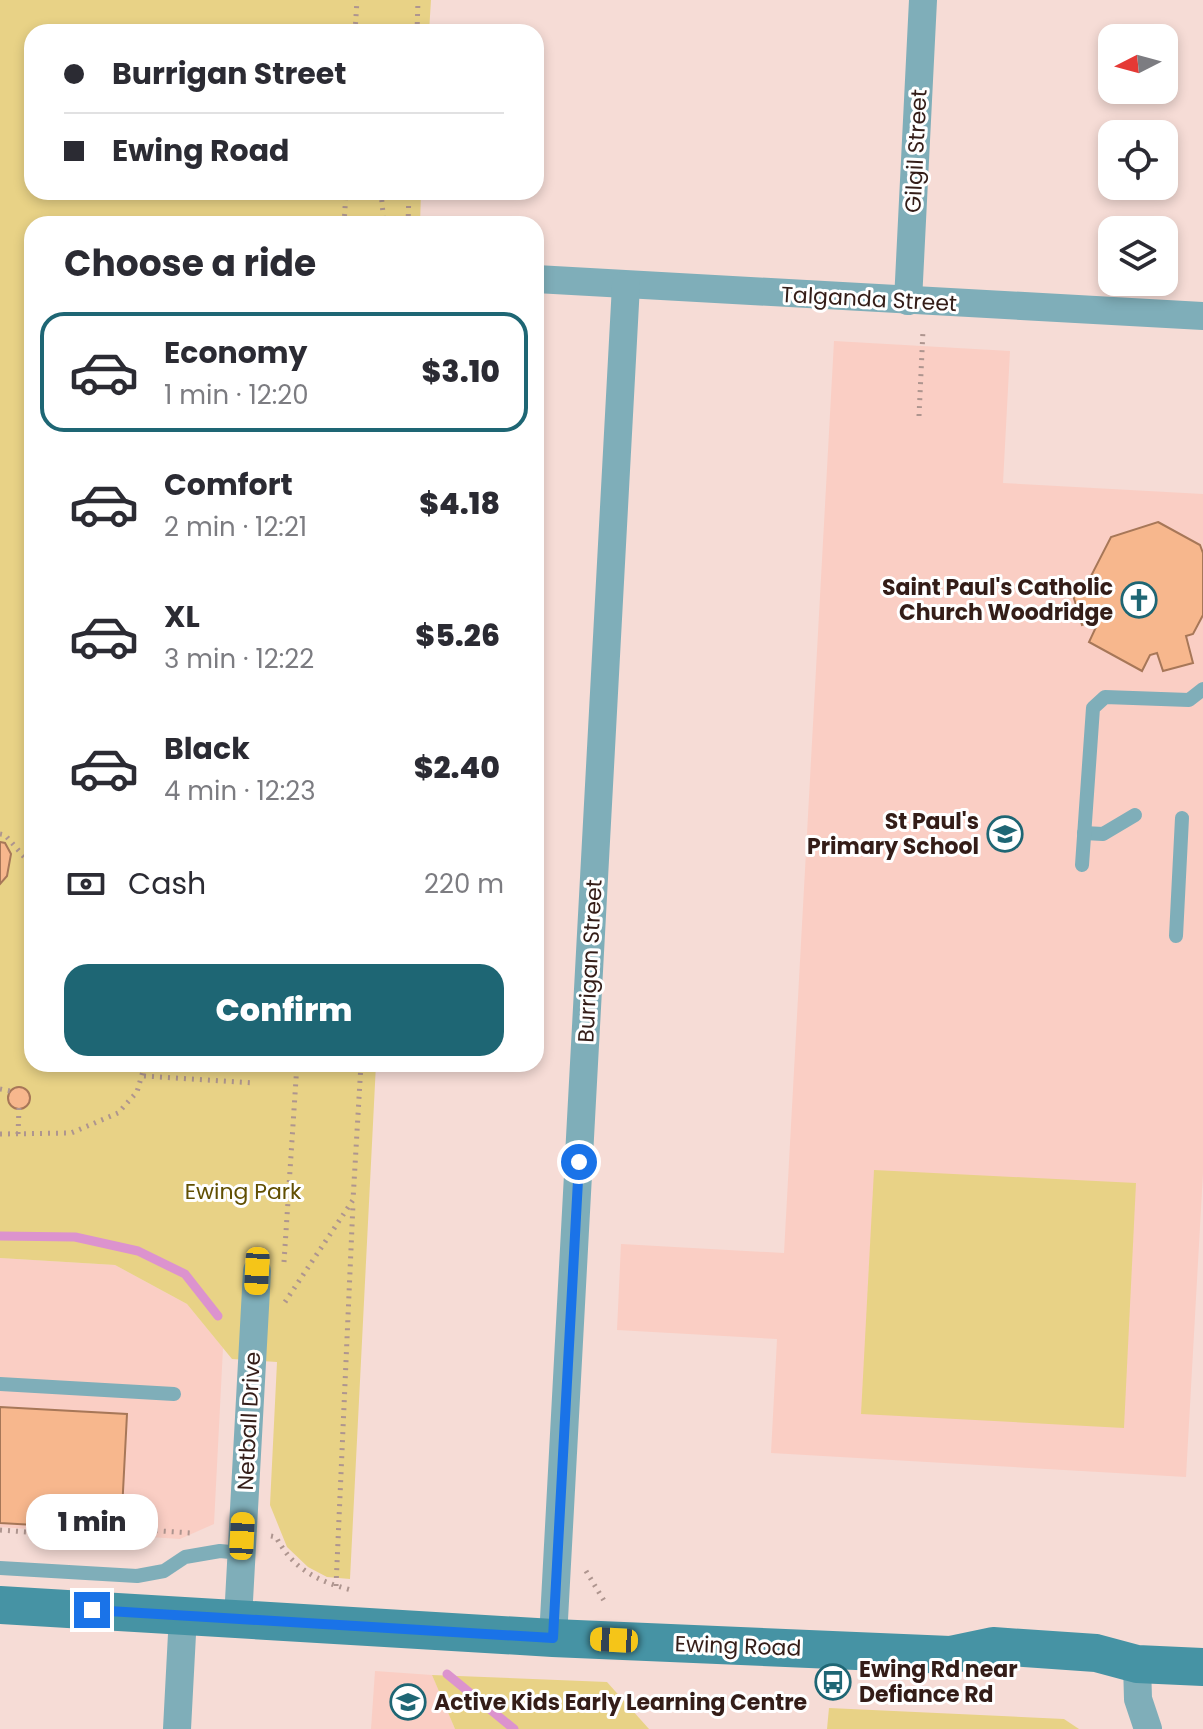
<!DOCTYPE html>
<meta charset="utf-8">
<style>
:root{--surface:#fff;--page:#f7f7f7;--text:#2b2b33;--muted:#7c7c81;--line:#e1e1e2;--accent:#1e6674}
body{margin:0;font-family:Poppins,sans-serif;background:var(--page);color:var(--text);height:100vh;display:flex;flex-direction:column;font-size:30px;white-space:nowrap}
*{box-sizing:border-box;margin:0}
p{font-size:26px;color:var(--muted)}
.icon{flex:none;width:44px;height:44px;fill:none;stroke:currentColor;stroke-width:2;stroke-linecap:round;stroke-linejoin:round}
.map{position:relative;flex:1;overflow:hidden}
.drawer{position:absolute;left:24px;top:216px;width:520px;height:856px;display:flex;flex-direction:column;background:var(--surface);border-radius:24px;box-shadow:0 4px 12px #0003}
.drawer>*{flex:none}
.hud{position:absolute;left:24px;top:24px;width:520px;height:176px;border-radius:24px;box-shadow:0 4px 12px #0003;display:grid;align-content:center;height:176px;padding:0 40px;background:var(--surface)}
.needle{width:52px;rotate:264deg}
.tools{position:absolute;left:1098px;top:24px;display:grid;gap:16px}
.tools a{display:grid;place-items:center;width:80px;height:80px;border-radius:16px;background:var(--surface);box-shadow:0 4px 12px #0003;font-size:40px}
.end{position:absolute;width:36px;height:36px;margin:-18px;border:10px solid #1a73e8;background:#fff;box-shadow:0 0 0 4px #fff}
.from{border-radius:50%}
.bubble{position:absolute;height:56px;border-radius:24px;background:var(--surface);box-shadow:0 4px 12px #0003;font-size:26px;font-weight:800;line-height:56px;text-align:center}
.car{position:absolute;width:24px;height:48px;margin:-24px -12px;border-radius:10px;box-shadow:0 0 6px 2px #0007;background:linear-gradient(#f5c518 24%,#345 0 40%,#f5c518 0 76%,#345 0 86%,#f5c518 0)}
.hud b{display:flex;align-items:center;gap:28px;height:76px;font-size:30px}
.hud b+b{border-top:2px solid var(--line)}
.hud i{width:20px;height:20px;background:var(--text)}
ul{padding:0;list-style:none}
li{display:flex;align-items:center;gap:24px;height:120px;margin:0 16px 12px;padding:0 24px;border:4px solid transparent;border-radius:24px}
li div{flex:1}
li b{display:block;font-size:30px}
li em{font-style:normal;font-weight:800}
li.active{border-color:var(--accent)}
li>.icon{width:72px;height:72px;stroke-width:1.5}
h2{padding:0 40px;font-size:36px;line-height:96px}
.pay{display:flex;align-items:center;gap:20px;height:88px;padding:0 40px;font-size:30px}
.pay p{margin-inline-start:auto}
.cta{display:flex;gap:16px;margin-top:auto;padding:16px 40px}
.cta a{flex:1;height:92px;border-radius:24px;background:var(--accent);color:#fff;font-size:32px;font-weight:800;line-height:92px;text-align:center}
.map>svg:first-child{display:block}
</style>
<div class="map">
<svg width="1203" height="1729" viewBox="0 0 1203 1729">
<rect width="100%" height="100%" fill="#f6dcd6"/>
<g fill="#facec4">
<polygon points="834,341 1010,351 1003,483 1203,494 1203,1173 1186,1477 771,1453 777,1339 617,1330 621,1244 784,1253"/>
<polygon points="0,1258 115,1265 187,1304 223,1348 214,1524 180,1539 0,1527"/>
<polygon points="375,1671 432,1675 455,1729 371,1729"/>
</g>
<g fill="#e8d286">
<polygon points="0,0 431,0 429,32 32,32 32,192 421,192 420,224 32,224 32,1064 376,1064 350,1579 327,1577 308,1567 287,1547 270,1505 277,1362 232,1359 187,1304 115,1265 0,1258"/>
<polygon points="874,1170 1136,1183 1124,1428 861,1414"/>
<polygon points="432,1675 607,1682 649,1729 455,1729"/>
<polygon points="829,1708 1064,1719 1079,1729 827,1729"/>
</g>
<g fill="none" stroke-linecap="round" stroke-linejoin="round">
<g stroke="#dc93ce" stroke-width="9">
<polyline points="0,1236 75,1237 138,1251 185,1274 218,1316"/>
<polyline points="447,1674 514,1729"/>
</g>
</g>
<g fill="#f7b78d" stroke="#a77758" stroke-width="2">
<polygon points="1158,522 1200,545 1203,553 1203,615 1193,634 1186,636 1193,663 1163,671 1157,653 1150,655 1142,671 1089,642 1097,625 1095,621 1082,625 1070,585 1089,580 1111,537"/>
<polygon points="0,842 5,843 11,854 7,876 0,884"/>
<circle cx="19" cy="1098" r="11"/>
<polygon points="0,1407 127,1414 121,1530 0,1523"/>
</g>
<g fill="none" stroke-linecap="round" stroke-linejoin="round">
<g stroke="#ae958f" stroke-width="5" stroke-dasharray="2 6" stroke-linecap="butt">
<polyline points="355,32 357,0"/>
<polyline points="417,32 418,0"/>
<polyline points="381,192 384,224"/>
<polyline points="333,220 345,220"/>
<polyline points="344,224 346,192"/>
<polyline points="408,224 409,192"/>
<polyline points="919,416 923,330"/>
<polyline points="0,834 5,835 26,859 32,860"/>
<polyline points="144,1076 255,1083"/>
<polyline points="0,1089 10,1091"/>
<polyline points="0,1134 71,1133 118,1113 137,1092 145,1064"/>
<polyline points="18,1134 19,1108"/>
<polyline points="284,1262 297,1064"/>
<polyline points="285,1302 353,1200 361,1064"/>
<polyline points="0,1530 121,1539 132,1529 191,1533"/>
<path d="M271,1536L276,1537C293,1569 317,1581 351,1590"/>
<polyline points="586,1571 606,1604"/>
<polyline points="336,1586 353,1204"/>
</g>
<g stroke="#7faeb9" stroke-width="14">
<polyline points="1084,833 1103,834 1135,815"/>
<polyline points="1082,865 1093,708 1105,697 1189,700 1203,689"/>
<polyline points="1176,936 1182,818"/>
<polyline points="0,1384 174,1394"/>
<polyline points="0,1568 137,1576 164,1571 185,1557 220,1551 241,1553"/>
</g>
<g stroke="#7faeb9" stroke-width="28">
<polyline points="536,279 1203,316"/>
<polyline points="908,301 923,0"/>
<polyline points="238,1619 257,1271"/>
<polyline points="553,1638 626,285"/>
<polyline points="1137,1664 1138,1699 1148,1729"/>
<polyline points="177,1729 183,1615"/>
</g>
<polyline stroke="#4693a4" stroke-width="38" points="0,1605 553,1638 950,1655 993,1646 1096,1653 1137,1664 1203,1667"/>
</g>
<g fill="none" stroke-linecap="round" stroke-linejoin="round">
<polyline stroke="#1a73e8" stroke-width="10" points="92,1610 553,1638 579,1162"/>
</g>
<defs>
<symbol id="church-ring" viewBox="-11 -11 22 22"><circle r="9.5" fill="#fff" stroke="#1e6674" stroke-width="1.5"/><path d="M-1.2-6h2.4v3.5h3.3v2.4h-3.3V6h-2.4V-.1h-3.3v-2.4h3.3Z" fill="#1e6674"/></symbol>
<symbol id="school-ring" viewBox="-11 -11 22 22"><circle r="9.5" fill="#fff" stroke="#1e6674" stroke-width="1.5"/><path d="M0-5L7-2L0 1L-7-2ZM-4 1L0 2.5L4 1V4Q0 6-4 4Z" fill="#1e6674"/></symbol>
<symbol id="bus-ring" viewBox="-11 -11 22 22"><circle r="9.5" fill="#fff" stroke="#1e6674" stroke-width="1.5"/><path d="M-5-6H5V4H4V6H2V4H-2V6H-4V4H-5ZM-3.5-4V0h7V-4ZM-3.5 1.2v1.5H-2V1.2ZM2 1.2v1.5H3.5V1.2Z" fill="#1e6674"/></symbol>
</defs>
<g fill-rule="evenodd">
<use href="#church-ring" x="1119" y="580" width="40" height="40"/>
<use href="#school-ring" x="985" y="814" width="40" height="40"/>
<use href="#bus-ring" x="813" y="1662" width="40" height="40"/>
<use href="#school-ring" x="388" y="1682" width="40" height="40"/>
</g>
<g text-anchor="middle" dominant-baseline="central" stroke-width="6" stroke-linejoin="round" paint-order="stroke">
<g font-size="22" fill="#341d18" stroke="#fff">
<text transform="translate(916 151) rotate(-87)">Gilgil Street</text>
<text transform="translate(869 299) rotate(3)">Talganda Street</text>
<text transform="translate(590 961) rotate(-87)">Burrigan Street</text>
<text transform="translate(249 1421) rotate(-87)">Netball Drive</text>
<text transform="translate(738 1646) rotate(2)">Ewing Road</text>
</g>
<g font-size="22" font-weight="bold" fill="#341d18" stroke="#fff" text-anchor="end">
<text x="1113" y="587">Saint Paul's Catholic<tspan x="1113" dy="25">Church Woodridge</tspan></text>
<text x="979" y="821">St Paul's<tspan x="979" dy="25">Primary School</tspan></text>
<text x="859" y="1669" text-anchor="start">Ewing Rd near<tspan x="859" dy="25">Defiance Rd</tspan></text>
<text x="434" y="1702" text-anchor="start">Active Kids Early Learning Centre</text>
</g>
<g font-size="22" fill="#614f02" stroke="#fff">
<text x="243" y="1191">Ewing Park</text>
</g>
</g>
</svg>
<div class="tools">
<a><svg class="needle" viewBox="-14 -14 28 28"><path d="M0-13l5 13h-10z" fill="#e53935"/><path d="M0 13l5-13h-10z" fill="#7c7c81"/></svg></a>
<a><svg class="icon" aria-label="locate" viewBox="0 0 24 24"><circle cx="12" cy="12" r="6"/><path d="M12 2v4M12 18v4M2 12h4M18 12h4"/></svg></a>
<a><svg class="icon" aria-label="layers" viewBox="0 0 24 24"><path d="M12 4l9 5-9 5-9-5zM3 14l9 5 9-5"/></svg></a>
</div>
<i class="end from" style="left:579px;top:1162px"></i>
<i class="end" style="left:92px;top:1610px"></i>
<div class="bubble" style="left:26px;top:1494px;width:132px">1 min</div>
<i class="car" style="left:257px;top:1271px;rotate:183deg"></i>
<i class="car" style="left:242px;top:1536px;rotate:3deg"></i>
<i class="car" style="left:614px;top:1640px;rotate:273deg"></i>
<div class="hud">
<b><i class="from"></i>Burrigan Street</b>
<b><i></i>Ewing Road</b>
</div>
<section class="drawer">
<h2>Choose a ride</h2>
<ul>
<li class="active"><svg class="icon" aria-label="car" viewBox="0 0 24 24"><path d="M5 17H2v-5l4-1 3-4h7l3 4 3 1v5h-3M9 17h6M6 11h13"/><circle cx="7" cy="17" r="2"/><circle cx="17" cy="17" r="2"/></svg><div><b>Economy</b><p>1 min · 12:20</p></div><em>$3.10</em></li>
<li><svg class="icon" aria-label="car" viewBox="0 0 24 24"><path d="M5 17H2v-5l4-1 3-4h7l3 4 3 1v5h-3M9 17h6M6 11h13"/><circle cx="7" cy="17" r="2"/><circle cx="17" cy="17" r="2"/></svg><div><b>Comfort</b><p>2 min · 12:21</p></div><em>$4.18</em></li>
<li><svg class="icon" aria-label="car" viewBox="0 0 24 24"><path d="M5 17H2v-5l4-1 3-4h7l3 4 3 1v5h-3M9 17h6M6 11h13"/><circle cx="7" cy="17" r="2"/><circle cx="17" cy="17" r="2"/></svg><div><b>XL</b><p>3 min · 12:22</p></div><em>$5.26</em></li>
<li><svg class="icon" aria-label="car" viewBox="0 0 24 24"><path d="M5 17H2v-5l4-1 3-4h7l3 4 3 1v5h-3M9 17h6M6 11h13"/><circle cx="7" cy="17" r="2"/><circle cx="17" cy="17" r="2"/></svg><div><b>Black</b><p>4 min · 12:23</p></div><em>$2.40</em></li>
</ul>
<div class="pay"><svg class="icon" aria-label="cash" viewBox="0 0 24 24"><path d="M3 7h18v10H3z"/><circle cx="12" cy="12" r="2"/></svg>Cash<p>220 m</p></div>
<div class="cta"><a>Confirm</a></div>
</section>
</div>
